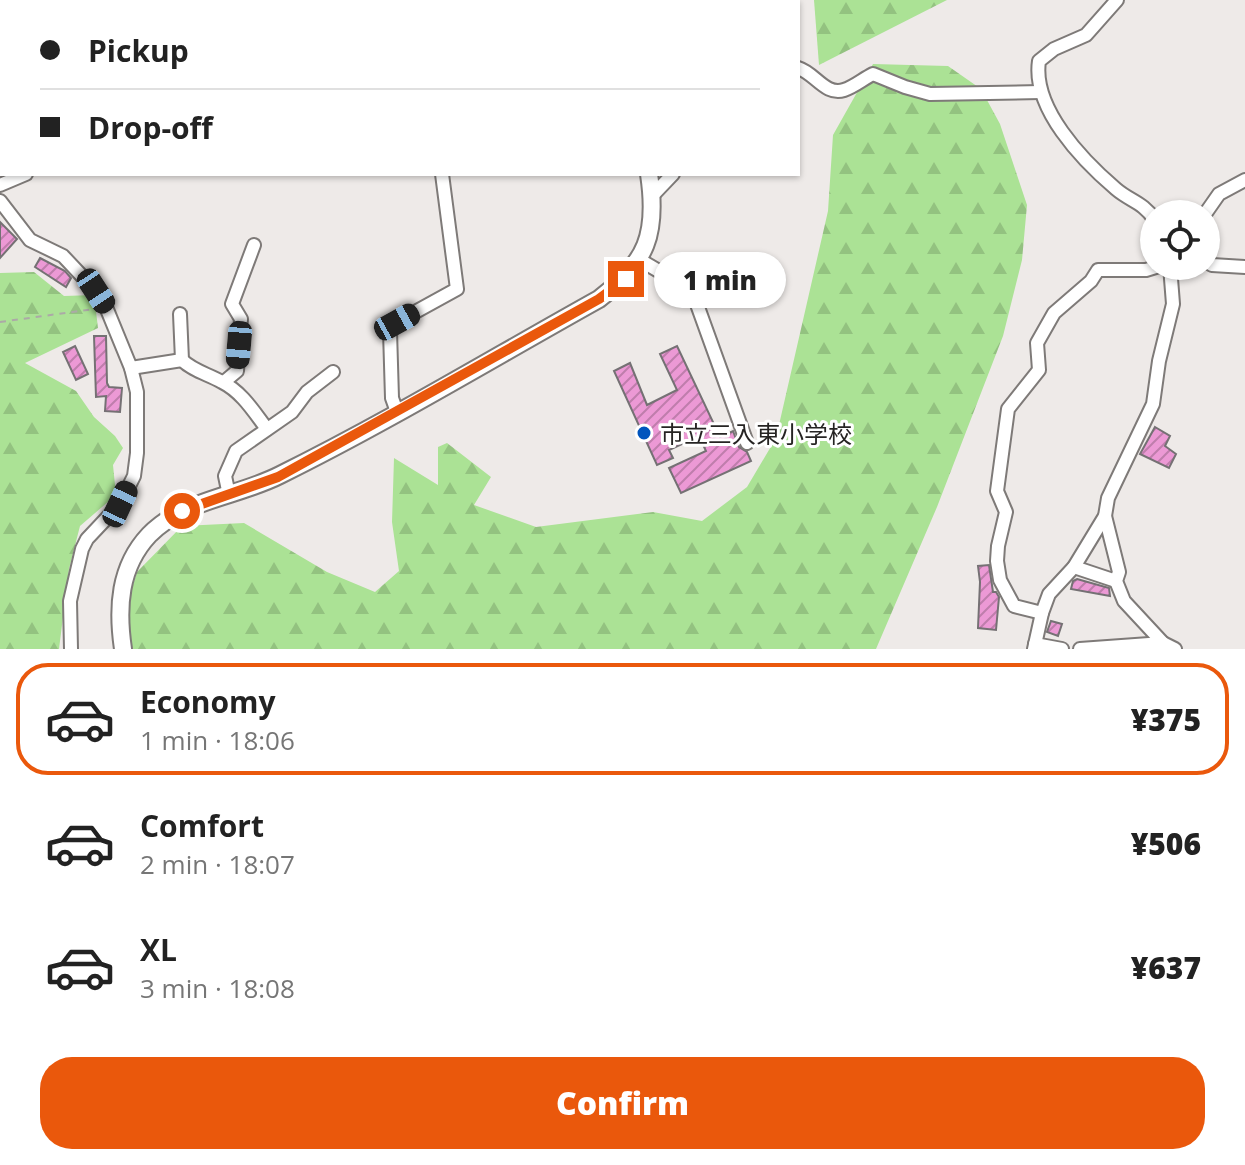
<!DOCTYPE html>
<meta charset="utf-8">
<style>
:root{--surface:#fff;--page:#f2f2f2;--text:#222;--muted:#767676;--line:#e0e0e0;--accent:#ea580c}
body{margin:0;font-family:"Open Sans","Noto Sans JP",sans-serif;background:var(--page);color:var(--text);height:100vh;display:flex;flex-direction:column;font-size:30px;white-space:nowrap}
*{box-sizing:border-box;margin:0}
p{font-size:26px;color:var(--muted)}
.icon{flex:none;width:44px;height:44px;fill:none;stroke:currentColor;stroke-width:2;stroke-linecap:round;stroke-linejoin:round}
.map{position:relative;height:649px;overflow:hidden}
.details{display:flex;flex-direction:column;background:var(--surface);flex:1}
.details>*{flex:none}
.guide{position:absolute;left:0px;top:0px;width:800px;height:176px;box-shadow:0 2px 6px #0004;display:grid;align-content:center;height:176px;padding:0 40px;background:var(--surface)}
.tools{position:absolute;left:1140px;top:200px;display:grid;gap:16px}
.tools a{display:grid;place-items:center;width:80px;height:80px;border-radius:50%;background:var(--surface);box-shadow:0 2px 6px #0004;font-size:40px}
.end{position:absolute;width:36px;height:36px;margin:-18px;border:10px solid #ea580c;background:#fff;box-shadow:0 0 0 4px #fff}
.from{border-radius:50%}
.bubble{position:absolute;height:56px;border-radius:28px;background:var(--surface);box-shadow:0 2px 6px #0004;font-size:26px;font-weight:800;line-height:56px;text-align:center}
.car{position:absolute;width:24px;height:48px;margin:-24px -12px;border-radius:10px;box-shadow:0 0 6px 2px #0007;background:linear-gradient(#222 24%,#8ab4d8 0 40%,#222 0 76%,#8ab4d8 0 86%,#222 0)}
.guide b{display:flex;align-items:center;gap:28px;height:76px;font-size:30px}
.guide b+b{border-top:2px solid var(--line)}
.guide i{width:20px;height:20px;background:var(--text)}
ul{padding:14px 0 0;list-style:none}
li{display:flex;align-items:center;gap:24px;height:112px;margin:0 16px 12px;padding:0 24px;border:4px solid transparent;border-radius:32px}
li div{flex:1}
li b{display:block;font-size:30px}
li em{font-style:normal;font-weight:800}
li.current{border-color:var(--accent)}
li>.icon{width:72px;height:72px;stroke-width:1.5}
.action{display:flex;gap:16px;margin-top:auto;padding:16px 40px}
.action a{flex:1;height:92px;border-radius:32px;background:var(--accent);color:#fff;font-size:32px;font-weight:800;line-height:92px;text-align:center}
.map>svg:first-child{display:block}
</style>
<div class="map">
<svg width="1245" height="649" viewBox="0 0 1245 649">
<defs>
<pattern id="forest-firs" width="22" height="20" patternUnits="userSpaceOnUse" patternTransform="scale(2)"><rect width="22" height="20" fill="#abe295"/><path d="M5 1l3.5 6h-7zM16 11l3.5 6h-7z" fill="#93c280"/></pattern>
<pattern id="building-hatch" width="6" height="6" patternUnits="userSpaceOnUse" patternTransform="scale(2)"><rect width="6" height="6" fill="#ec99d5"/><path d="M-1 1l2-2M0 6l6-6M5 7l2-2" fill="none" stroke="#bf7dac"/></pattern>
</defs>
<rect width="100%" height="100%" fill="#eeeae8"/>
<g fill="url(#forest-firs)">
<polygon points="814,0 947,0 819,65"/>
<polygon points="873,64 948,66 981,89 1000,124 1027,205 1022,260 1003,336 937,507 876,649 113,649 137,572 182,526 244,523 327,572 375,592 399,571 392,522 394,458 438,485 438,447 447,443 491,477 474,505 536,527 653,512 702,521 747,487 776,438 828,211 833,135"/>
<polygon points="34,272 64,296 94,295 98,328 25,363 76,391 94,417 115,436 123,448 113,465 116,495 80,526 69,569 59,649 0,649 0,273"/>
</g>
<g fill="url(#building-hatch)" stroke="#757174" stroke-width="2">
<polygon points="0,222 17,239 0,258"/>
<polygon points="40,258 65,271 71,278 66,287 35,267"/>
<polygon points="94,336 106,336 107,383 109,387 122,388 120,412 105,411 106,396 96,397"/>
<polygon points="75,346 88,374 76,380 63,352"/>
<polygon points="677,346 720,437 733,431 739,447 747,452 751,461 681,493 669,468 706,451 699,436 669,450 673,458 657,465 614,371 630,363 647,405 677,390 660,354"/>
<polygon points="1155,427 1170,436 1165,446 1176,454 1169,468 1140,454"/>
<polygon points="989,565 993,592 996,592 999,597 996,630 978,628 980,582 978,566"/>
<polygon points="1077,579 1109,588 1110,596 1071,589 1073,581"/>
<polygon points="1051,621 1062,624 1058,636 1047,632"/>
</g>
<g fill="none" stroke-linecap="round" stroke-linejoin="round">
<defs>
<g id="minor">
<path d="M1117,0L1086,35L1054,49L1039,61C1032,108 1082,160 1116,189C1130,201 1144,203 1154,219"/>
<polyline points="279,2 281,0"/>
<polyline points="392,2 392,0"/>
<polyline points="449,2 449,0"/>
<path d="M798,68C815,73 825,96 844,90C854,87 863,79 873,74L905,87L930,94L1041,92"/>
<polyline points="0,185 26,174"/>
<polyline points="652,196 673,174"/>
<polyline points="0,201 30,240 63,256 96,291 106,307 131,368 137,392 137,453 134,476 120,504 87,539 82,549 70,601 71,649"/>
<polyline points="1205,214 1219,194 1245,180"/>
<polyline points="1206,258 1207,262 1212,265 1245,267"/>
<polyline points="640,260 686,287 694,296 747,443"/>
<path d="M180,314L182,360C193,371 208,374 222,382C242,392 254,412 267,429"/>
<polyline points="131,368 182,360"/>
<polyline points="224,382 237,371 241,319 232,304 254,245"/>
<polyline points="397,412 392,398 390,331 397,322 457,289 442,174"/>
<polyline points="229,495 225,476 236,451 292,412 307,392 333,372"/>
<polyline points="1105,516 1119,572 1116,581 1124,601 1163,643"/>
<polyline points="1074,567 1116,581"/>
<polyline points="1042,613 1014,606 1000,580 997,561 998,546 1006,512 997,491 1008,409 1039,370 1037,343 1054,313 1091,281 1098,270 1146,270 1159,266"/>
<polyline points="1035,644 1062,649"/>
<polyline points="1034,649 1042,613 1049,594 1074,567 1105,516 1108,498 1153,404 1159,361 1173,304 1170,266"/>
<polyline points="1080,649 1163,643 1175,649"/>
</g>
<g id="tertiary">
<polyline points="623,0 624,2"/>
<path d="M123,649C117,608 119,567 149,535C184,499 237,497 280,475C389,421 493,358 599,299C647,262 658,234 649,174"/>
</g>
</defs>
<use href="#minor" stroke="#7e7a78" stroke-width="16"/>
<use href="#tertiary" stroke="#7e7a78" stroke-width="20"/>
<polyline stroke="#aca9a7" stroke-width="2" stroke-dasharray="6 6" stroke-linecap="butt" points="0,322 94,309"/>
<use href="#minor" stroke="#fff" stroke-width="12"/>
<use href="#tertiary" stroke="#fff" stroke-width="16"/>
</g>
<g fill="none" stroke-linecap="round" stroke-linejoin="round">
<polyline stroke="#ea580c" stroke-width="10" points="182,511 278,477 599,299 626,279"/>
</g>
<circle fill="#0054bd" stroke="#fff" stroke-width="3" cx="644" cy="433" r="8"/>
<g text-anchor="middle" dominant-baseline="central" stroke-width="6" stroke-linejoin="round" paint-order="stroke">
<g font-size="24" fill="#262423" stroke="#fff" text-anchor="start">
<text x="660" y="433">市立三入東小学校</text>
</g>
</g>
</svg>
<div class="tools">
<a><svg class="icon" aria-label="locate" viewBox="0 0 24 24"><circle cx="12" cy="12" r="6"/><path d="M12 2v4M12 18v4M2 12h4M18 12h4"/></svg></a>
</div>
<i class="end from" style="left:182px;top:511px"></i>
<i class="end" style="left:626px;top:279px"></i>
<div class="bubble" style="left:654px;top:252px;width:132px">1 min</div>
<i class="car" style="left:96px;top:291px;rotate:147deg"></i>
<i class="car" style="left:397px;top:322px;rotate:61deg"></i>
<i class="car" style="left:239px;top:345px;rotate:185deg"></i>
<i class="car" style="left:120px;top:504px;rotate:25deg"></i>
<div class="guide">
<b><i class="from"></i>Pickup</b>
<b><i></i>Drop-off</b>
</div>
</div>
<section class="details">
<ul>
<li class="current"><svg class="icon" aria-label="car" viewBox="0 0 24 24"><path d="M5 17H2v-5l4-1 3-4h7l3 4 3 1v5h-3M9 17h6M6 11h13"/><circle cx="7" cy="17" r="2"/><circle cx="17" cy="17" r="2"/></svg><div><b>Economy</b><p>1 min · 18:06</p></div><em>¥375</em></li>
<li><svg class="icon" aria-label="car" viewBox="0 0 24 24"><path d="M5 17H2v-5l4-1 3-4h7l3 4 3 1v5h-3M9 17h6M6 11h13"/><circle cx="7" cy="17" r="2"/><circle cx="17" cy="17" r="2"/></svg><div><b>Comfort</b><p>2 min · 18:07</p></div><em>¥506</em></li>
<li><svg class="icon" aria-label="car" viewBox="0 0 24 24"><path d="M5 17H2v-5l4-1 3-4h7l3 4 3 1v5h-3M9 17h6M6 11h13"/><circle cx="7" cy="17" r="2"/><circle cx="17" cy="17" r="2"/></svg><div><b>XL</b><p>3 min · 18:08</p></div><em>¥637</em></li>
</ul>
<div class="action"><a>Confirm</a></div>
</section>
